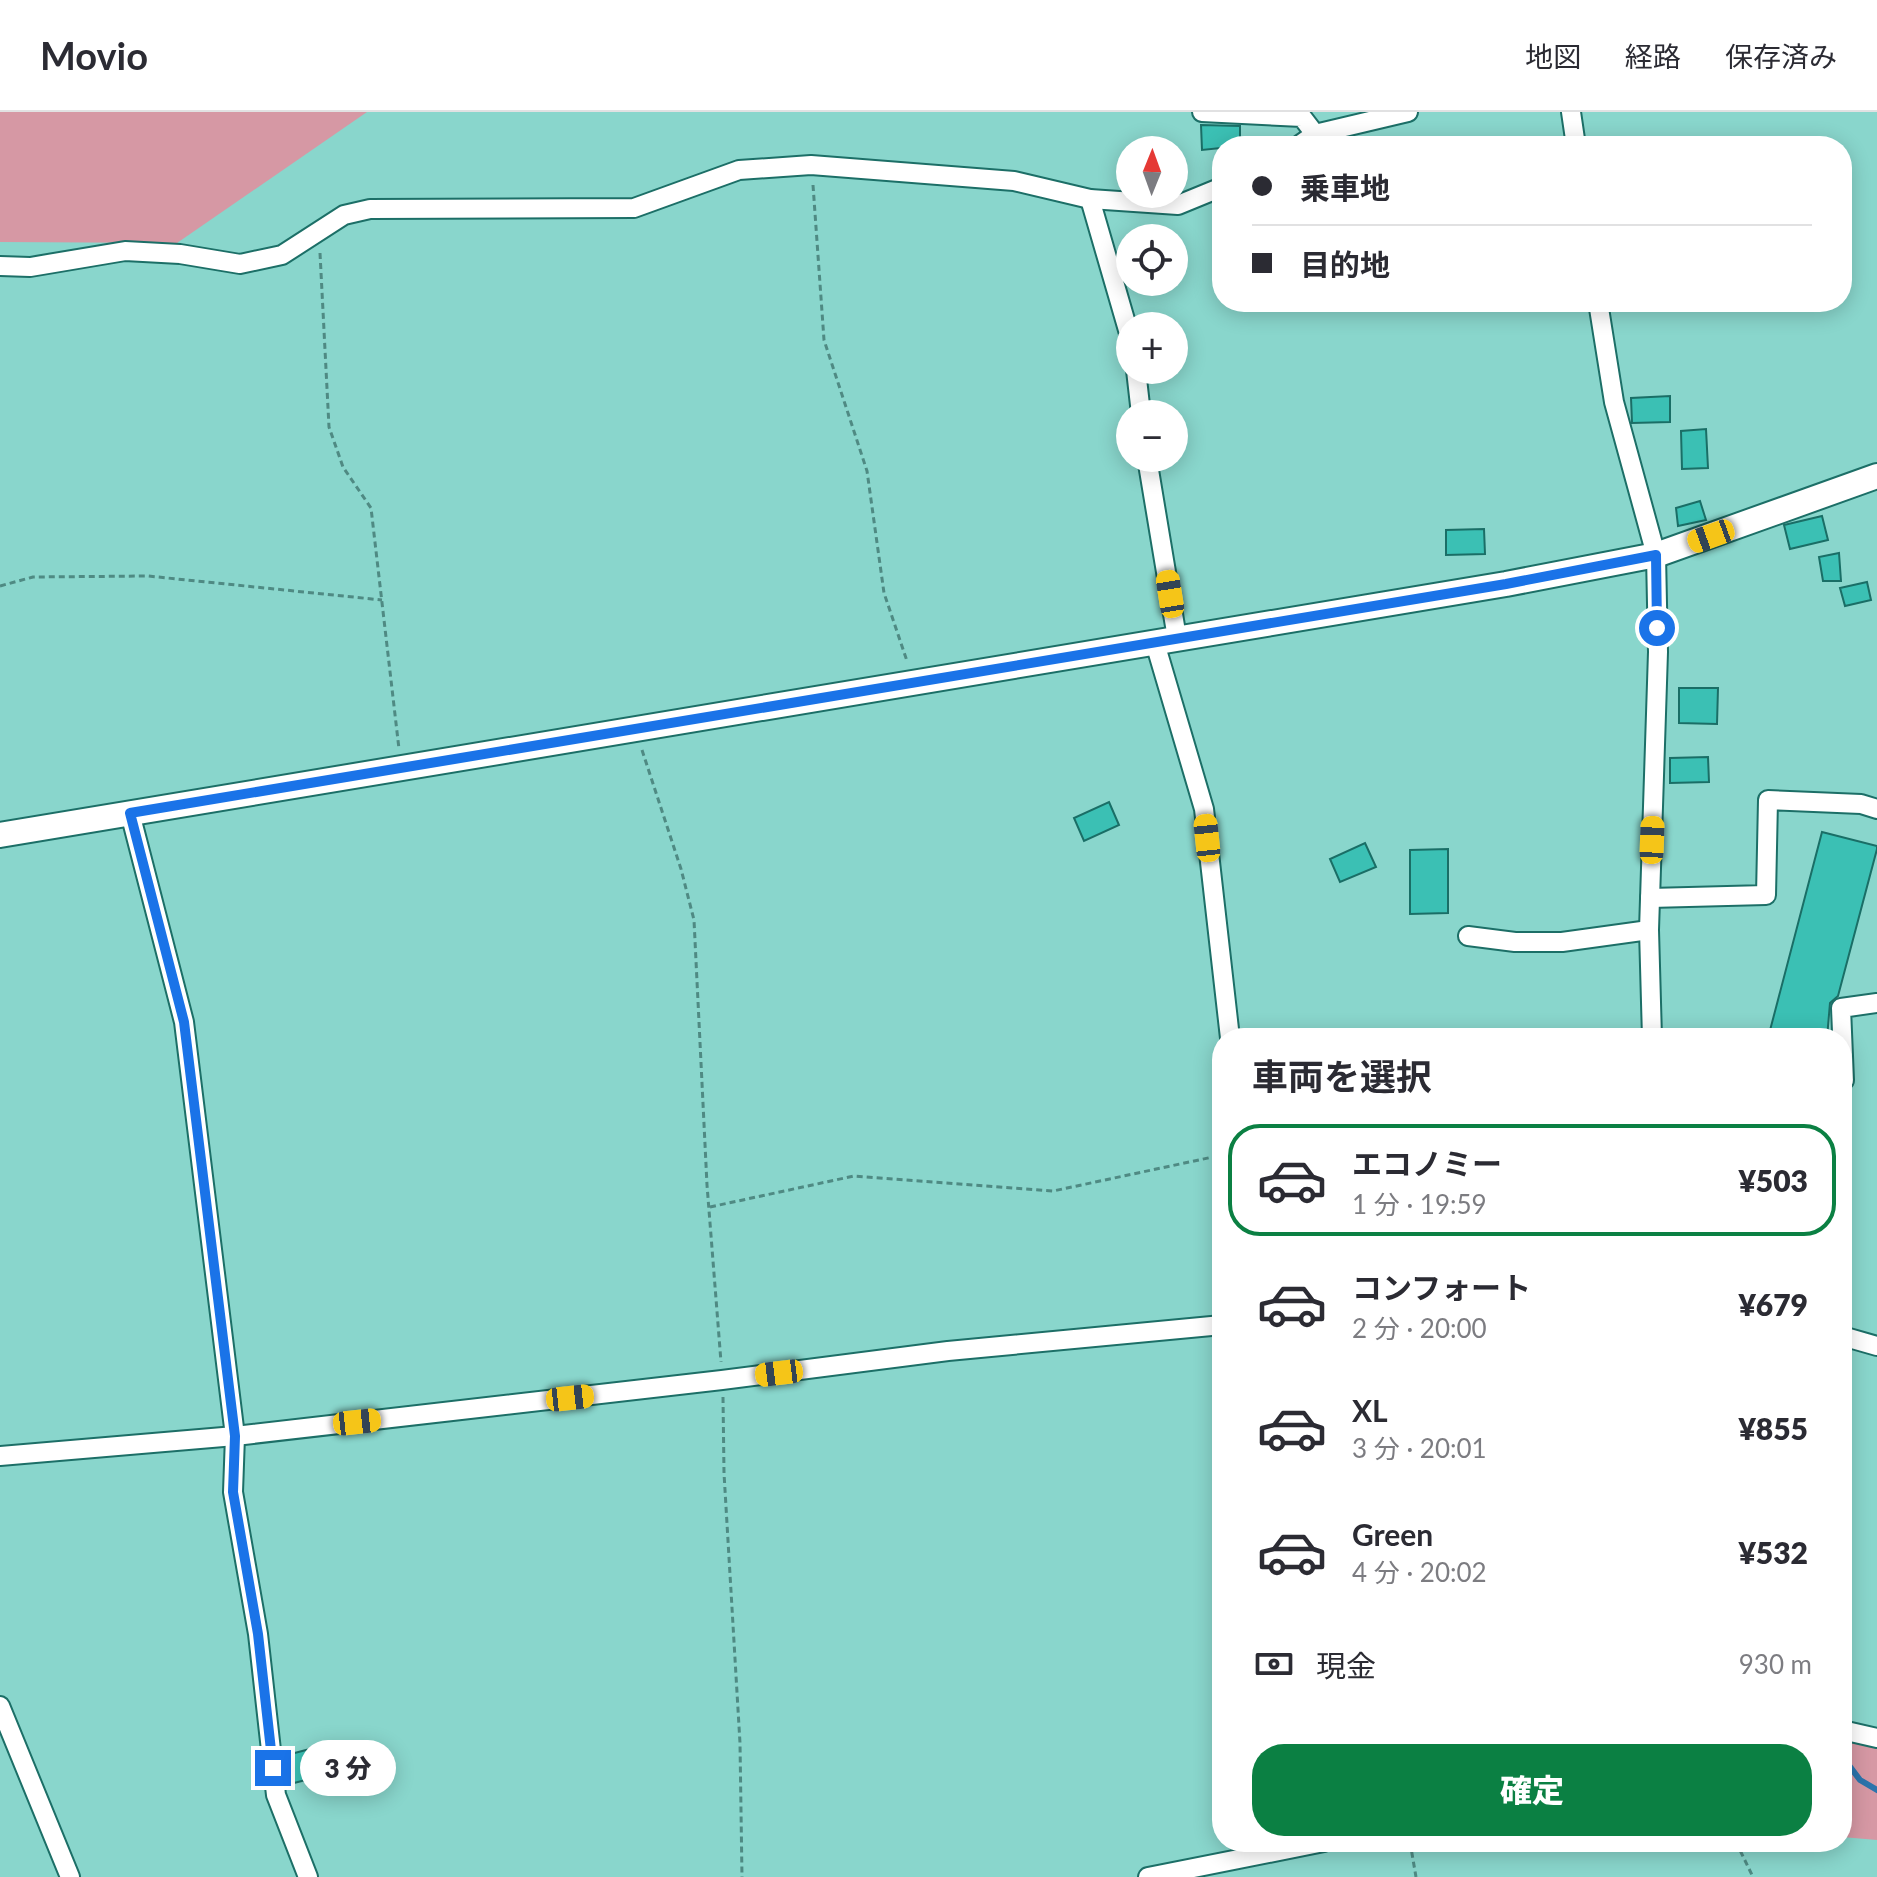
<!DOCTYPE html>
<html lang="ja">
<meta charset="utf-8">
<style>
:root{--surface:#fff;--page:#f7f7f7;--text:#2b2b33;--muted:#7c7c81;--line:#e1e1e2;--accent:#0b8043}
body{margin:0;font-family:Lato,"Noto Sans JP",sans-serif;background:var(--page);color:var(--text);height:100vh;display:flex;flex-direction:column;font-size:30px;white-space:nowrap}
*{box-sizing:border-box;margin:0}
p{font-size:26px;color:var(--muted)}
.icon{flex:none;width:44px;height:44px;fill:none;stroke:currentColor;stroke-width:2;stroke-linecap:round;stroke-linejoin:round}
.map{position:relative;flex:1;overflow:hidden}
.side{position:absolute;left:1212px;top:916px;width:640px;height:824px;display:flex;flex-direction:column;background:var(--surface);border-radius:32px;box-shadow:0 4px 20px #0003}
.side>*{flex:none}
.hud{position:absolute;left:1212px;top:24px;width:640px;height:176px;border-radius:32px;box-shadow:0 4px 20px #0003;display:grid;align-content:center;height:176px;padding:0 40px;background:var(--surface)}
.needle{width:52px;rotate:1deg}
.fabs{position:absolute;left:1116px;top:24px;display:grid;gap:16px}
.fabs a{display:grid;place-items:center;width:72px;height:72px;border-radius:50%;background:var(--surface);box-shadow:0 4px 20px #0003;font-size:40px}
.end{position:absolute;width:36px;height:36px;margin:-18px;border:10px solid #1a73e8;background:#fff;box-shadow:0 0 0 4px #fff}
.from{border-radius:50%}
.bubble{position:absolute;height:56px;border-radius:28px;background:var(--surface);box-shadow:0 4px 20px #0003;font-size:26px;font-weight:800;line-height:56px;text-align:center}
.car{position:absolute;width:24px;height:48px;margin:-24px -12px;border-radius:10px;box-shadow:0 0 6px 2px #0007;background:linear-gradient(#f5c518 24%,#345 0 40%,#f5c518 0 76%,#345 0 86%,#f5c518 0)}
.hud b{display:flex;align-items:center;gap:28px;height:76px;font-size:30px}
.hud b+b{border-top:2px solid var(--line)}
.hud i{width:20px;height:20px;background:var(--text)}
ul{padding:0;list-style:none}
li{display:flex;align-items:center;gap:24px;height:112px;margin:0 16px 12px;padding:0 24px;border:4px solid transparent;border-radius:32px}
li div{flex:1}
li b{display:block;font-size:30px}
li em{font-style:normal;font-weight:800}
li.active{border-color:var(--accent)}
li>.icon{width:72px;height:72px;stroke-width:1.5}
h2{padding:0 40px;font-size:36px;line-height:96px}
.pay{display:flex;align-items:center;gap:20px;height:88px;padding:0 40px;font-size:30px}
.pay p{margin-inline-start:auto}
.action{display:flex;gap:16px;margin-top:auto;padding:16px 40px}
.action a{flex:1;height:92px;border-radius:32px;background:var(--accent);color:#fff;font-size:32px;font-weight:800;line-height:92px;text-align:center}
header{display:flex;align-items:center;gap:48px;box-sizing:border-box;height:112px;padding:0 40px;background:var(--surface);border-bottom:2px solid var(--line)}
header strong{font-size:38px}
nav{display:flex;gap:44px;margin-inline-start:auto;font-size:28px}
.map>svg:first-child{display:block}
</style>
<header>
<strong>Movio</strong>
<nav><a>地図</a><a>経路</a><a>保存済み</a></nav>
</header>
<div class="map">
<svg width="1877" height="1765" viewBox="0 0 1877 1765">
<rect width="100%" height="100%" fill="#89d6cc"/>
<g fill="#d698a4">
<polygon points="0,0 367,0 177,131 0,130"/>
<polygon points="1842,1625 1877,1636 1877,1728 1842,1725"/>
</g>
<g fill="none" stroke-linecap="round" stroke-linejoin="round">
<polyline stroke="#2c74ac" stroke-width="6" points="1842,1644 1860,1668 1877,1678"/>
</g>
<g fill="#3bc0b4" stroke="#1a6e66" stroke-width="2">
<polygon points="1201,13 1240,14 1240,34 1202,38"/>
<polygon points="1670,284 1670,310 1632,311 1631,286"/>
<polygon points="1706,317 1708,356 1682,357 1681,319"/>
<polygon points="1700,389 1706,408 1678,414 1676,396"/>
<polygon points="1822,404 1828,428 1790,437 1784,413"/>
<polygon points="1484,417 1485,442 1446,443 1446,418"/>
<polygon points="1839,441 1841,469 1823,469 1819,445"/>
<polygon points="1867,470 1871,488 1845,494 1840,476"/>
<polygon points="1679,576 1718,576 1717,612 1679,611"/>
<polygon points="1708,645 1709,670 1670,671 1670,646"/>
<polygon points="1109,690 1119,713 1084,729 1074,706"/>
<polygon points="1822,720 1877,734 1877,737 1838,884 1830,891 1827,926 1768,926"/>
<polygon points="1365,731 1376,755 1340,770 1330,747"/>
<polygon points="1448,737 1448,801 1410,802 1410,738"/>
<polygon points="325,1633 333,1661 294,1671 287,1643"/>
</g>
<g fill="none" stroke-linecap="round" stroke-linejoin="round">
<defs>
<g id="street">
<polyline points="1202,0 1302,5 1315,22"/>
<polyline points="1571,0 1576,34"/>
<polyline points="1298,34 1315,22 1408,0"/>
<polyline points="1090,87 1130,225"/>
<polyline points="0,154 30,155 125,139 180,142 240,152 282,143 344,103 370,97 634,96 739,58 811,53 1014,69 1090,87 1178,93 1222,75"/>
<polyline points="1598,190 1614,290 1656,443 1658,540 1649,818 1652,926"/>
<polyline points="1136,258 1141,302"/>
<polyline points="1147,346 1177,526"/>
<polyline points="1155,531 1204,697 1230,926"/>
<polyline points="130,701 184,910 235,1324 233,1380 258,1522 276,1683 308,1765"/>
<polyline points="1650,786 1766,783 1768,688 1861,692 1877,697"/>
<polyline points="1468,824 1515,830 1562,830 1649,818"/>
<polyline points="1842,969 1844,968 1841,896 1877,891"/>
<polyline points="1842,1224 1877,1234"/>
<polyline points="0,1344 235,1324 722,1268 948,1239 1222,1213"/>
<polyline points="0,1594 70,1765"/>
<polyline points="1842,1618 1877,1626"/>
<polyline points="1148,1765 1324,1730"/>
</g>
<polyline id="secondary" points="0,723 1506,472 1656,443 1877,364"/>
</defs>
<use href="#street" stroke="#1c6f67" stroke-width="22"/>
<use href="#secondary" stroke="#1c6f67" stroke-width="28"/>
<g stroke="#4f8a83" stroke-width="3" stroke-dasharray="6 4" stroke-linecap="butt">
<polyline points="813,73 824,228 867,359 884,481 907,549"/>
<polyline points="320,141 329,315 343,355 371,396 399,637"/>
<polyline points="0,474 33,465 148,464 382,488"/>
<polyline points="642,638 681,757 694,808 707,1073 721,1250"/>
<polyline points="710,1095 854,1064 1053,1079 1222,1043"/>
<polyline points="723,1285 724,1361 740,1631 742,1765"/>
<polyline points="1410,1730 1416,1765"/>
<polyline points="1736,1730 1753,1765"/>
</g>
<use href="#street" stroke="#fff" stroke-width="18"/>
<use href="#secondary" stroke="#fff" stroke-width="24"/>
</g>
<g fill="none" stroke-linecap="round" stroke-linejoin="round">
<polyline stroke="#1a73e8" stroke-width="10" points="273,1656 258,1522 233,1380 235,1324 184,910 130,701 1506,472 1656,443 1657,516"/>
</g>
</svg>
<div class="fabs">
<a><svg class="needle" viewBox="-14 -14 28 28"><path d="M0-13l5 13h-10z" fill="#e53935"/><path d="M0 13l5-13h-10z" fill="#7c7c81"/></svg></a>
<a><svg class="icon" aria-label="locate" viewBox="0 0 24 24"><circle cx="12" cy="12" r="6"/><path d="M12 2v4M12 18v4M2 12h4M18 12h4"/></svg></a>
<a>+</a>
<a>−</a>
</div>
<i class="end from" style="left:1657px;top:516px"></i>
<i class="end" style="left:273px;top:1656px"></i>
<div class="bubble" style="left:300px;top:1628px;width:96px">3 分</div>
<i class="car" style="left:1711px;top:424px;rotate:250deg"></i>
<i class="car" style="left:1170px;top:482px;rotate:351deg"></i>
<i class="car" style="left:1207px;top:726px;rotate:354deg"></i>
<i class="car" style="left:1652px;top:728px;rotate:2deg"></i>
<i class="car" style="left:779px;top:1261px;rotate:263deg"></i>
<i class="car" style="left:570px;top:1286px;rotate:84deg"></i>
<i class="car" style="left:357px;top:1310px;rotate:84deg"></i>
<div class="hud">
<b><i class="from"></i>乗車地</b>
<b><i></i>目的地</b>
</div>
<section class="side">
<h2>車両を選択</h2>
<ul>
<li class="active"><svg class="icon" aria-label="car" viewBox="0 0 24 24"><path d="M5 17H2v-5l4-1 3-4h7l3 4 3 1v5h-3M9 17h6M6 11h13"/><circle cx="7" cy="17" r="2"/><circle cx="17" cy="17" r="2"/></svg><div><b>エコノミー</b><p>1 分 · 19:59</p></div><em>¥503</em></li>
<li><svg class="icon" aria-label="car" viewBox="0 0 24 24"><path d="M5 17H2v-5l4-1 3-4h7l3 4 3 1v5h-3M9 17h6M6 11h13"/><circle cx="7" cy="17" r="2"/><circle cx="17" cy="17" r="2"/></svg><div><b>コンフォート</b><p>2 分 · 20:00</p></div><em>¥679</em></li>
<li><svg class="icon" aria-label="car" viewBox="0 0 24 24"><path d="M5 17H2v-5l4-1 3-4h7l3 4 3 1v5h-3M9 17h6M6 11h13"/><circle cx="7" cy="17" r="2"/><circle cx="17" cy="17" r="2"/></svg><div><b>XL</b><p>3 分 · 20:01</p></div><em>¥855</em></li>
<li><svg class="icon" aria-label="car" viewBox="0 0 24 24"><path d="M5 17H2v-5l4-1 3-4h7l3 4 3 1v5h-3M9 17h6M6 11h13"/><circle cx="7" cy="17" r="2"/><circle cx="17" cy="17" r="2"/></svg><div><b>Green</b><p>4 分 · 20:02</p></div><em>¥532</em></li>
</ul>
<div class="pay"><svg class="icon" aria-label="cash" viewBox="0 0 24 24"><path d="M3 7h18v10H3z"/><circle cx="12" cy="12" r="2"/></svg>現金<p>930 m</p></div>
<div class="action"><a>確定</a></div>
</section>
</div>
